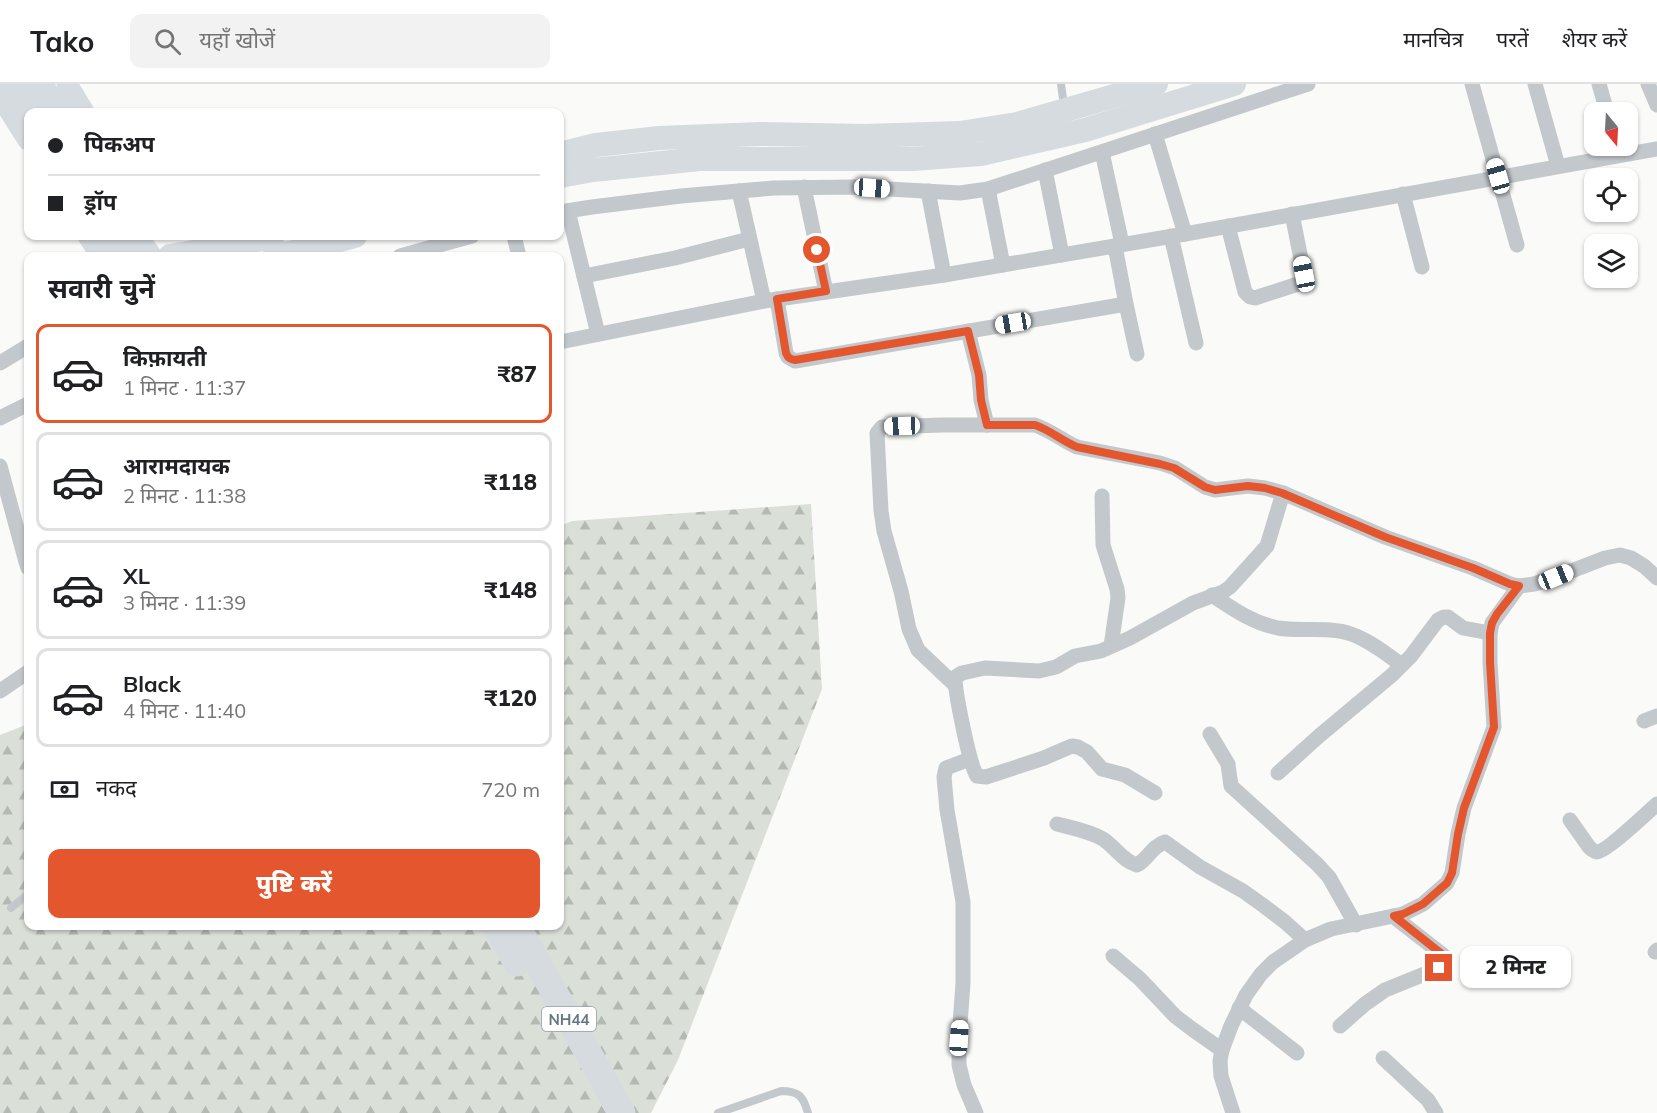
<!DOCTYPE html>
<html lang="hi">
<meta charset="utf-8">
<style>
:root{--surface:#fff;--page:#f2f2f2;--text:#202124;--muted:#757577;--line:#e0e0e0;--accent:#e4572e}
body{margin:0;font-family:Mulish,"Noto Sans Devanagari",sans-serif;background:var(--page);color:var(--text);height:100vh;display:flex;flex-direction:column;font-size:22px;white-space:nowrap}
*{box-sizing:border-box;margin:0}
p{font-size:20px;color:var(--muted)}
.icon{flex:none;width:33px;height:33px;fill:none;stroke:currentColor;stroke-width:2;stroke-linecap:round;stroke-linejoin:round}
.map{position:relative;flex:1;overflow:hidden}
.sheet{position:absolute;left:24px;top:168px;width:540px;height:678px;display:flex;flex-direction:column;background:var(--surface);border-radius:12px;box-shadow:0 2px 4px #0004}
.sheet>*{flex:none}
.top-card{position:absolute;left:24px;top:24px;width:540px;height:132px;border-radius:12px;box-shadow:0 2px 4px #0004;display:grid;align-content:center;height:132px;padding:0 24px;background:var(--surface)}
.needle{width:39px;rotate:162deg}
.controls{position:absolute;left:1584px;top:18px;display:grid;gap:12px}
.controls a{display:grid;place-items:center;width:54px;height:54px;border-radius:12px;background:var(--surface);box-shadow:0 2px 4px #0004;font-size:30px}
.end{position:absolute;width:27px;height:27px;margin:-14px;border:8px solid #e4572e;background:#fff;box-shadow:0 0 0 3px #fff}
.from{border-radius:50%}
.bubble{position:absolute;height:42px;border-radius:12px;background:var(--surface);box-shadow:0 2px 4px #0004;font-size:20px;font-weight:800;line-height:42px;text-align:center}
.car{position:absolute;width:18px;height:36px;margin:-18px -9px;border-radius:8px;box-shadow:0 0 4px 2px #0007;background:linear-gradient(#fff 24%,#345 0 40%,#fff 0 76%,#345 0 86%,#fff 0)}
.top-card b{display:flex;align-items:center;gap:21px;height:57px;font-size:22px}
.top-card b+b{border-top:2px solid var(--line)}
.top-card i{width:15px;height:15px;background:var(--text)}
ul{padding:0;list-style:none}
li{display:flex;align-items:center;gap:18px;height:99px;margin:0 12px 9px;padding:0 12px;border:3px solid var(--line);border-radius:12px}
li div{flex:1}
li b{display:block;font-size:22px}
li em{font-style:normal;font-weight:800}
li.active{border-color:var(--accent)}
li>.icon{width:54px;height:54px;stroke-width:1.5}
h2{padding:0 24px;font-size:27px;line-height:72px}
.pay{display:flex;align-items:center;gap:15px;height:66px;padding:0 24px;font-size:22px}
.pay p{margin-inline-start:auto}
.action{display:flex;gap:12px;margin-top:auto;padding:12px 24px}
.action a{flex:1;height:69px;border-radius:12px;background:var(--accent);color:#fff;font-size:24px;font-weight:800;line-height:69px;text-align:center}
header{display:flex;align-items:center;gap:36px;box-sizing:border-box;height:84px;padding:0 30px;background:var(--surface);border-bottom:2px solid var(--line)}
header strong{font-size:28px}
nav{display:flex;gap:33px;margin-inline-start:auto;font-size:21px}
.search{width:420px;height:54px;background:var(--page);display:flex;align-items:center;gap:15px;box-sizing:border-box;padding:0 21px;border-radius:12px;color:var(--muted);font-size:22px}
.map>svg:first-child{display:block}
</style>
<header>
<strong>Tako</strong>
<div class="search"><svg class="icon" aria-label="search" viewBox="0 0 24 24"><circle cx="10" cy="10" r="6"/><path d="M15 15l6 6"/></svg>यहाँ खोजें</div>
<nav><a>मानचित्र</a><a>परतें</a><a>शेयर करें</a></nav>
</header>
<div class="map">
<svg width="1657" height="1029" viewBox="0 0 1657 1029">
<defs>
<pattern id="forest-firs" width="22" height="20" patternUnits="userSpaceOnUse" patternTransform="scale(1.5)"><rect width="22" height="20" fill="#dadfd7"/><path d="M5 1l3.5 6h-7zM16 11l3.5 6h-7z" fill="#b4b9b4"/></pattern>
</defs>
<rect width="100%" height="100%" fill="#fafaf8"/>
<polygon fill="url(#forest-firs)" points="811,420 822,605 678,976 651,1029 0,1029 0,651 28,640 28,842 560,842 560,442 572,437"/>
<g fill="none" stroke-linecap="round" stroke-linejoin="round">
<g stroke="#c3c8cc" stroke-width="8">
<polyline points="1061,0 1064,22"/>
<polyline points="11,824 28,810"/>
<path d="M718,1029L781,1007C799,1007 803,1012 808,1029"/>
</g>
<g stroke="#c3c8cc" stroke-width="15">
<polyline points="1472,0 1517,161"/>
<polyline points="1535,0 1558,82"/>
<polyline points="1599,0 1607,28"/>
<polyline points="1648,0 1657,21"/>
<polyline points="1155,50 1185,150 1657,65"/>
<polyline points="1102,68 1122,160"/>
<polyline points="1045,86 1062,171"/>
<polyline points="804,103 826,208"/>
<polyline points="988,105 1003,181"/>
<polyline points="739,107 764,217 944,191 1185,150"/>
<polyline points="928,107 944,191"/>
<polyline points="1403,110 1422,183"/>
<polyline points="568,127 598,250"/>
<polyline points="560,128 592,123 681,112 774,104 853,103 960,109 988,105 1308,0"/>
<polyline points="1228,142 1245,208 1250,213 1255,214 1298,200 1302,197 1304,190 1292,130"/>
<polyline points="514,152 519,172"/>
<polyline points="1171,152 1196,259"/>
<polyline points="1115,162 1126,220 1137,270"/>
<polyline points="400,172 472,152"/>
<polyline points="584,192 675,174 749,155"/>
<polyline points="777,215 786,269 788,273 795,277 1126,220"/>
<polyline points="968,247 979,291 981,316 987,341"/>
<polyline points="560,258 764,217"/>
<polyline points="0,279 28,262"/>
<polyline points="0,334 28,320"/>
<polyline points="0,382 26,478 28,484"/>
<polyline points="1102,412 1103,461 1117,505 1118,514 1111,562"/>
<path d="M1212,511C1233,525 1253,539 1278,544C1301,548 1328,542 1351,550C1369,556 1386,570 1402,581"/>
<path d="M955,601L918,566L909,545L901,507L884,447L881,427L877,349L882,343L942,341H1035C1050,346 1063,357 1077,363L1160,379L1175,384L1205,403L1215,406L1248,402L1265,404L1283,409L1385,453L1473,484L1510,500L1519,502L1534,500L1556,493L1605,474L1620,471L1631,474L1644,482L1657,494"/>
<polyline points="0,607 28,588"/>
<polyline points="1644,637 1657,632"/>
<polyline points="1210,650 1228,680 1231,702 1317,780 1329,793 1356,841"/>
<polyline points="970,675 946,684 944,693 947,726 963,818 963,899 959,954 959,981 964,1001 976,1029"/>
<polyline points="1278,689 1319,652 1392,591 1411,572 1438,536 1444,533 1448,533 1463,544 1490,549"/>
<path d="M1155,709L1125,691L1102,685L1087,668L1078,663L1072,662L1067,664L1044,674L986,693L977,692C969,680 956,611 955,596L957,592L962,589L985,584L1039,587L1056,583L1075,572L1101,567L1130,554L1193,519L1223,508L1230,503L1267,462L1283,409"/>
<path d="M1570,736L1589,763C1591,765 1593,767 1597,768C1606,768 1648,728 1657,720"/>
<path d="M1057,740C1072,744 1089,747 1103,755C1115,763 1123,777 1137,781C1148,775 1152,762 1165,758L1200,783L1243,807L1264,822L1285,838L1305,856"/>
<polyline points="1655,868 1657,866"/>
<polyline points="1113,872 1140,895 1175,932 1192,945 1222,966"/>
<polyline points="1239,924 1297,969"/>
<polyline points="1340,942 1365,920 1385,906 1432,887 1439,884 1445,876 1443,871 1393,832"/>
<polyline points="1383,974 1428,1016 1436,1029"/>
<polyline points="1233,1029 1221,992 1220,977 1222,966 1231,942 1246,911 1261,890 1273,878 1305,856 1331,845 1403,830 1423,820 1447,799 1452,789 1458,750 1464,724 1494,643 1490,578 1490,549 1492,539 1519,502"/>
</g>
<g stroke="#d6dbdf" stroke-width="21">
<polyline points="67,0 84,28"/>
<polyline points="0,12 28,56"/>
<polyline points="88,152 101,172"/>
</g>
<g stroke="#d6dbdf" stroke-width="24">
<polyline points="560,70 596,61 659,54 760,50 865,52 960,49 1017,40 1156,0"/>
<polyline points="560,92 593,86 700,75 912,75 981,70 1085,46 1234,0"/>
<polyline points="170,172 240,160 273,152"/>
<polyline points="274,172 299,167 355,152"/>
</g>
<g stroke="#d6dbdf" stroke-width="27">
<polyline points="12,0 31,28"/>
<polyline points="39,0 57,28"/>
<polyline points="109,152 122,172"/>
<polyline points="134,152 148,172"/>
<polyline points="212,152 240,160"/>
<polyline points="496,842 517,879"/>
<polyline points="517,842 622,1029"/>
</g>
</g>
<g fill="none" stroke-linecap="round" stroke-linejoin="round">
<path stroke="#e4572e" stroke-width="8" d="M817,166L826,207L777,215L786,269C788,274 790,275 795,276L968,247L979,291L981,316L987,341H1035C1050,346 1062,357 1077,363L1160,380L1174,384L1205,403L1215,406L1248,402L1265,404L1282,409L1385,453L1473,484L1510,500L1519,502L1497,530L1492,539L1490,549V578L1494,643L1464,724L1458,750L1452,789L1447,799L1423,820L1403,830L1394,832L1443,871L1445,876L1439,884"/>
</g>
<g text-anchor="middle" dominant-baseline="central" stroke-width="6" stroke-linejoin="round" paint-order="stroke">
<rect fill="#fff" stroke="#939fa8" stroke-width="1.5" x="542" y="923" width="54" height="24" rx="4.5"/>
<g font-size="15" font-weight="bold" fill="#657683">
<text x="569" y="935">NH44</text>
</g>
</g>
</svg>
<div class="controls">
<a><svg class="needle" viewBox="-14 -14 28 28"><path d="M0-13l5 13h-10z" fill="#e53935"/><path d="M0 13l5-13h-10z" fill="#757577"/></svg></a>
<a><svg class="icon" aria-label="locate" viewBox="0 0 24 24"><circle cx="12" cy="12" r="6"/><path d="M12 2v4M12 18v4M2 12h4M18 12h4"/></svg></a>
<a><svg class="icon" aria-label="layers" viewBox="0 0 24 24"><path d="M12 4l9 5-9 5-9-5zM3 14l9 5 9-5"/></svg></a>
</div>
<i class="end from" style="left:817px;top:166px"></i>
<i class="end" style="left:1439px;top:884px"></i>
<div class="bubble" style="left:1460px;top:862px;width:111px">2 मिनट</div>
<i class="car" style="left:1498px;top:92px;rotate:344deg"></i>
<i class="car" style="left:872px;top:104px;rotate:94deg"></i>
<i class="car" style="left:1304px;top:190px;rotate:349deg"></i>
<i class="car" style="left:1013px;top:239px;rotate:260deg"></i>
<i class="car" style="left:902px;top:342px;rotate:268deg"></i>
<i class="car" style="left:1556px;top:493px;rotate:68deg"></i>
<i class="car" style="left:959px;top:954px;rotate:4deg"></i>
<div class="top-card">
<b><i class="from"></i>पिकअप</b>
<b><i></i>ड्रॉप</b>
</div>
<section class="sheet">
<h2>सवारी चुनें</h2>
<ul>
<li class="active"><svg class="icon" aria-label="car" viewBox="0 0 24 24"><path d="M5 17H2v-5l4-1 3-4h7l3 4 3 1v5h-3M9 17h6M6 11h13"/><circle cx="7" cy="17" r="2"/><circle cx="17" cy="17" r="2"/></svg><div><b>किफ़ायती</b><p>1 मिनट · 11:37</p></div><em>₹87</em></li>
<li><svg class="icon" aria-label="car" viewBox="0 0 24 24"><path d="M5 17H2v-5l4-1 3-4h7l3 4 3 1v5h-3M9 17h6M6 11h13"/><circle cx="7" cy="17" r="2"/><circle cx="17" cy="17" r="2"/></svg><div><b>आरामदायक</b><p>2 मिनट · 11:38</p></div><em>₹118</em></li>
<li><svg class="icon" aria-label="car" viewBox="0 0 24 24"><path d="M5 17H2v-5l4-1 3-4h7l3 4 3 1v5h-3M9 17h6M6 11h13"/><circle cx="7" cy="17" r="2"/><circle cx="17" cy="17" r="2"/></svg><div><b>XL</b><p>3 मिनट · 11:39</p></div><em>₹148</em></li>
<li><svg class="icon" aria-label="car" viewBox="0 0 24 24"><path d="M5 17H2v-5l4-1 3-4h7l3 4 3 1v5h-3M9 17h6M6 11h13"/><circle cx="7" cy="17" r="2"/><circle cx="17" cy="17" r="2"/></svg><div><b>Black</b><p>4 मिनट · 11:40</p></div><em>₹120</em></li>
</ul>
<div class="pay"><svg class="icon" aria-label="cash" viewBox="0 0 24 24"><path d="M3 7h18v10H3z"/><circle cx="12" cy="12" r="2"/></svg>नकद<p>720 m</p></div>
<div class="action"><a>पुष्टि करें</a></div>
</section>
</div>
